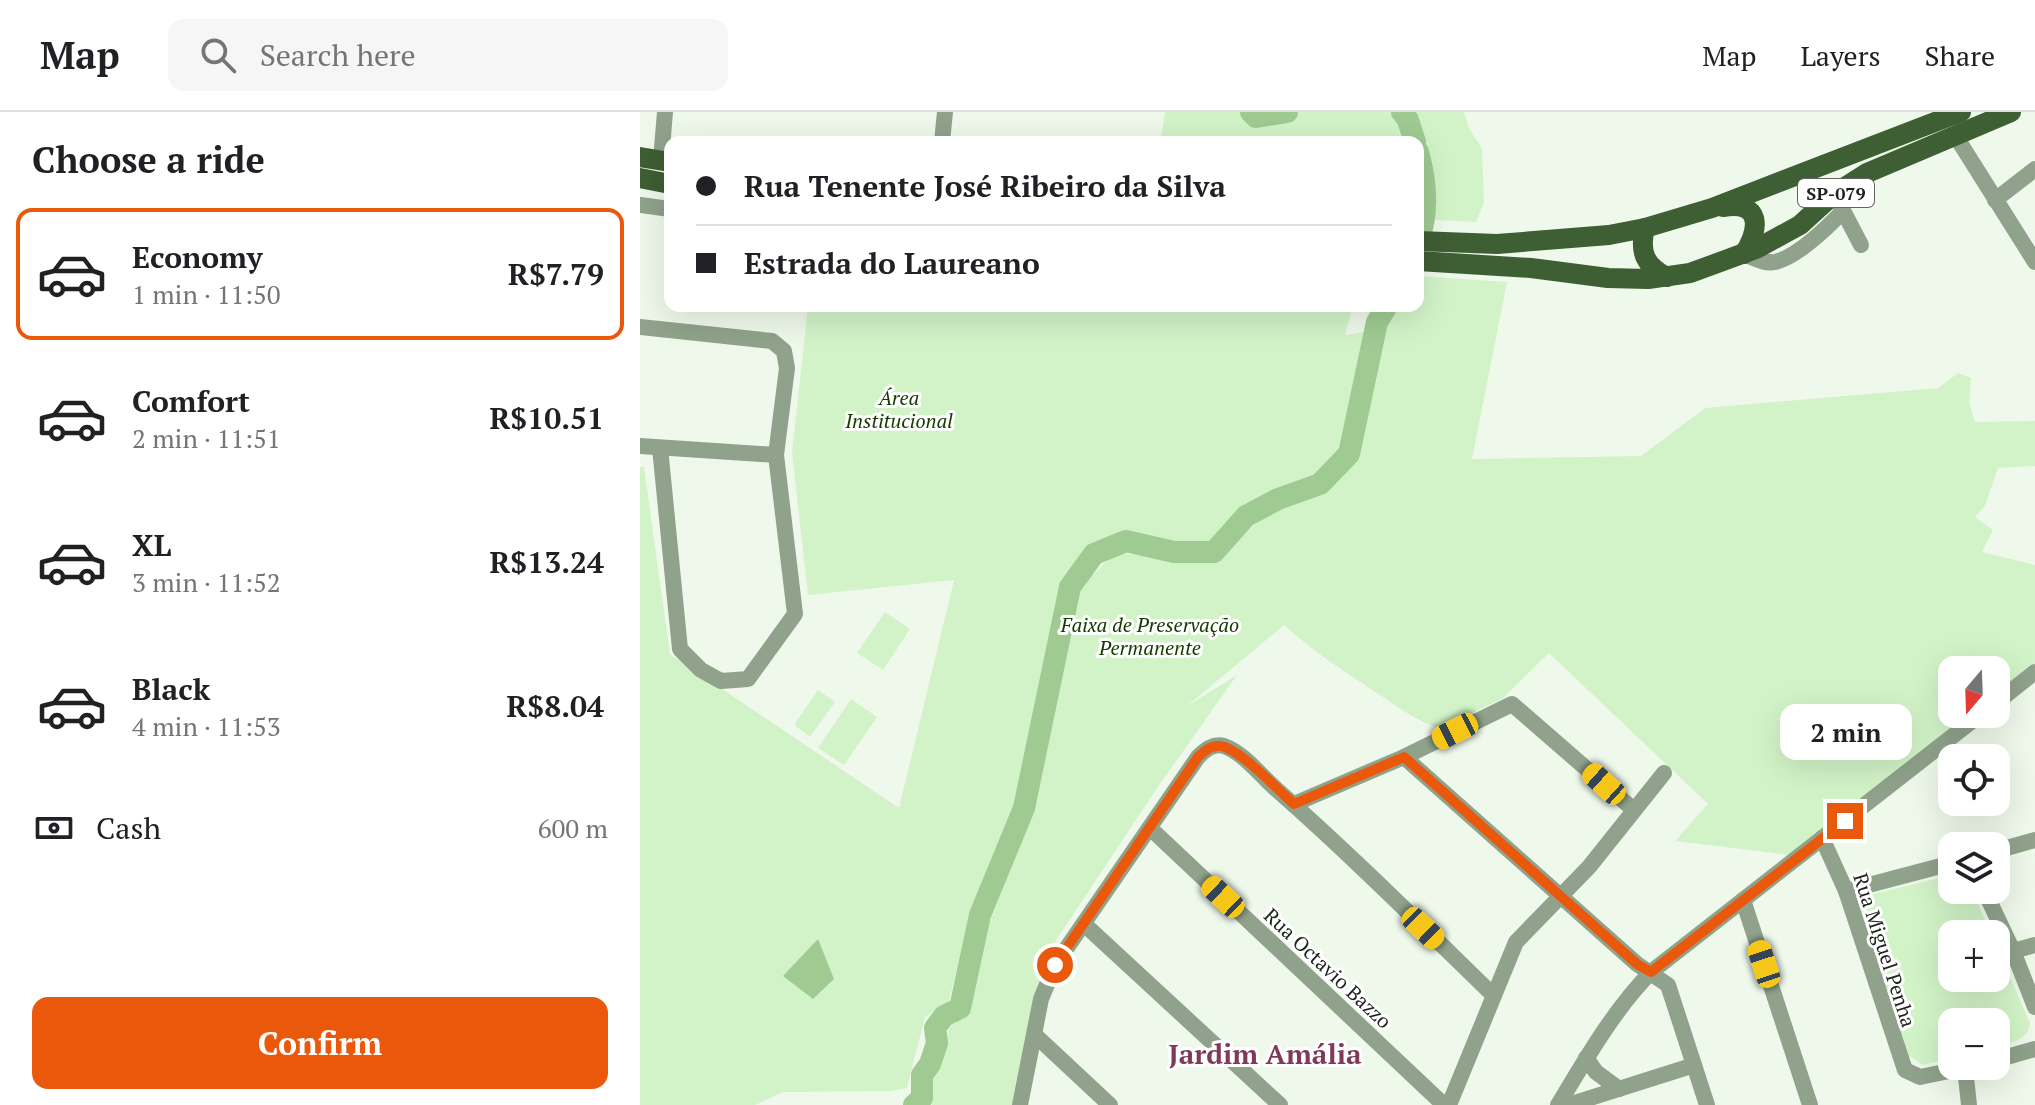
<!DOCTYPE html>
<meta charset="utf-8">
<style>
:root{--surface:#fff;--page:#f6f6f6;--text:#202124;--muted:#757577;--line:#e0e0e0;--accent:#ea580c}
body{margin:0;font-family:"PT Serif",serif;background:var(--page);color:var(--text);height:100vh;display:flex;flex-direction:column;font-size:30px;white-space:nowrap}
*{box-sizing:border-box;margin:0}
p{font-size:26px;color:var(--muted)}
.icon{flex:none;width:44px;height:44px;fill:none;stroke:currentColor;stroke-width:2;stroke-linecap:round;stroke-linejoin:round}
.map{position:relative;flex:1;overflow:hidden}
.panel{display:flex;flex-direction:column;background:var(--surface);width:640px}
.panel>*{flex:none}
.hud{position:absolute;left:24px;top:24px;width:760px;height:176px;border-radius:16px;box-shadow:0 8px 32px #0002;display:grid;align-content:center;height:176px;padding:0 32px;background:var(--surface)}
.needle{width:52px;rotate:199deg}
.tools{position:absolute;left:1298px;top:544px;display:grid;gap:16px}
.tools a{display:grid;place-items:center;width:72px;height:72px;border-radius:16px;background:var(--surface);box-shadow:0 8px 32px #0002;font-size:40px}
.end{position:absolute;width:36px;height:36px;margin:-18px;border:10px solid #ea580c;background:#fff;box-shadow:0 0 0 4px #fff}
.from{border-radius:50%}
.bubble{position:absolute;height:56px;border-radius:16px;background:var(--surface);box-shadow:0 8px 32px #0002;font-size:26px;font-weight:800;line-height:56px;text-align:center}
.car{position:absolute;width:24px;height:48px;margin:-24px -12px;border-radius:10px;box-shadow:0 0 6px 2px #0007;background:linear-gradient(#f5c518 24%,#345 0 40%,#f5c518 0 76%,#345 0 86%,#f5c518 0)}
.hud b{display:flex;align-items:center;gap:28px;height:76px;font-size:30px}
.hud b+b{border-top:2px solid var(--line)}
.hud i{width:20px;height:20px;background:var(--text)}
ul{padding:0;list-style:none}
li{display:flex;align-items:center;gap:24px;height:132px;margin:0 16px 12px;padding:0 16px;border:4px solid transparent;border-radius:16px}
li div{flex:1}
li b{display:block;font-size:30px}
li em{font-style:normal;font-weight:800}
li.current{border-color:var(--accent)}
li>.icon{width:72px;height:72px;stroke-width:1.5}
h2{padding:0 32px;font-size:36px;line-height:96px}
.pay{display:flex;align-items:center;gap:20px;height:88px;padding:0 32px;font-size:30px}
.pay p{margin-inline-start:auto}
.cta{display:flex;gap:16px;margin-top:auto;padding:16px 32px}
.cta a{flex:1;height:92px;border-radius:16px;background:var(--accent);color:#fff;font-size:32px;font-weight:800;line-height:92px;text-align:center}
header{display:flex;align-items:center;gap:48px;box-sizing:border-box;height:112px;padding:0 40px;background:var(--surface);border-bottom:2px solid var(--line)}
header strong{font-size:38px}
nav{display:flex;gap:44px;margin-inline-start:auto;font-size:28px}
.search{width:560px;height:72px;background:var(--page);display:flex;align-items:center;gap:20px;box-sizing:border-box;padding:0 28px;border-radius:16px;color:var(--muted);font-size:30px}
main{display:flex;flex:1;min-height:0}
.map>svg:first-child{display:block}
</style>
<header>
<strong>Map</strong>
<div class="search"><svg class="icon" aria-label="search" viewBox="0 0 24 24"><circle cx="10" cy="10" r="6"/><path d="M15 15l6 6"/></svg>Search here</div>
<nav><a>Map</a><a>Layers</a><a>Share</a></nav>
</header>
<main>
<section class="panel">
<h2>Choose a ride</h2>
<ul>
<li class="current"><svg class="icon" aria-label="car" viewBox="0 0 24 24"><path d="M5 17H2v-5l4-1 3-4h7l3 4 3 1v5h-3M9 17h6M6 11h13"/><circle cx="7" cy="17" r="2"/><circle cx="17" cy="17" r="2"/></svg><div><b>Economy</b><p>1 min · 11:50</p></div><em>R$7.79</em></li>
<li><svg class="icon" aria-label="car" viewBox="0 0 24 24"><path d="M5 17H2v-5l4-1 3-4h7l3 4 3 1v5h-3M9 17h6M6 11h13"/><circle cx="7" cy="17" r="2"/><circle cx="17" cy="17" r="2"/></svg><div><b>Comfort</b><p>2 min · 11:51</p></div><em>R$10.51</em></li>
<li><svg class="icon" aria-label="car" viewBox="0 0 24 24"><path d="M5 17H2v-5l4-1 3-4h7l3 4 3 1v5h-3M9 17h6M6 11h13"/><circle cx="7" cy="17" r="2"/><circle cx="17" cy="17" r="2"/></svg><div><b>XL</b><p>3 min · 11:52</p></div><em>R$13.24</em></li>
<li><svg class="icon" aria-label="car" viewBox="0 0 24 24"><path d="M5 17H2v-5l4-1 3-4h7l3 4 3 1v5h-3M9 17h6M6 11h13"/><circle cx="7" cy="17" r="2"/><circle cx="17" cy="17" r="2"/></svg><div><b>Black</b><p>4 min · 11:53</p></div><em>R$8.04</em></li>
</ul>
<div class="pay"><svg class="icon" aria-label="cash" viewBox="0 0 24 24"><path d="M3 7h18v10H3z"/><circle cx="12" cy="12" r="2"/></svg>Cash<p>600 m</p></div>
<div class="cta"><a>Confirm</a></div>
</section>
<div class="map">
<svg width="1395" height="993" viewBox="0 0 1395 993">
<rect width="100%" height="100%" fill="#eff9eb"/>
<g fill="#d2f3c8">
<polygon points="525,0 824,0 829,16 842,37 844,90 836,110 778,107 778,30 520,30"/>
<path d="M778,164L867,170L832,347L1001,344L1065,296L1298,276L1318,261L1331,266L1329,291L1335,310L1395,309V354L1358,356L1345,394L1335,405L1353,418L1342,440L1395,453V553L1356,583V558H1312V602H1332L1151,743L1035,729L1068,692L909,541L862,587L799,616C778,610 758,595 740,583C706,561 674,540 644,513L547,594L597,563L515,679L413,833L400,872L373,993H292L289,963L305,935L309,916L326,901L340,835L390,707L435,488L450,465L475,441L573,448L625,403L685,375L716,351L746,214L756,194H778Z"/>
<polygon points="168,194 713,194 705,223 731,219 714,295 700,340 675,365 604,392 572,431 532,429 488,419 452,432 431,459 419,482 375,694 327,816 309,889 285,905 267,976 251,979 143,980 115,993 0,993 0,355 4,355 30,542 259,696 314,468 168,483 152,341"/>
<polygon points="245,500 270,517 243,558 217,541"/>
<polygon points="178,578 195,590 170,625 154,613"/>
<polygon points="211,587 237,605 204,653 178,636"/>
<path d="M1312,763V778H1332L1351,822H1312V866H1356V833L1390,911C1388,929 1371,930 1356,934V910H1312V946L1283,953L1269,944L1221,800L1223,793L1233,782Z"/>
</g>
<polygon fill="#9fca92" points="178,827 194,867 173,887 143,864"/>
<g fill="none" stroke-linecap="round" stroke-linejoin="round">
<g stroke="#9fca92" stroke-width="22">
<polyline points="611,0 616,5 647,0"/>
<polyline points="762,0 768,8 775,30"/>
<path d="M778,40C786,69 789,101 778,129"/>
<polyline points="274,993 282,986 282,963 290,952 297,931 295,916 304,904 320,896 340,803 384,696 430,475 454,442 486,429 534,440 574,440 606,404 638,387 680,372 709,342 737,210 747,194"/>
</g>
<g stroke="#90a28b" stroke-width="16">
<polyline points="1315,23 1395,150"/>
<polyline points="302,30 305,0"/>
<polyline points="21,48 25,0"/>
<polyline points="1355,88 1395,57"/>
<polyline points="1199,91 1221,133"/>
<polyline points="0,93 30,97"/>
<path d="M1104,142C1114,146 1124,152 1135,150C1157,145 1188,115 1203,99"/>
<polyline points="0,215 132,229 144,239 147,256 136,343 155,502 108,567 81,569 61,558 40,537 20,336"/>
<polyline points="0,334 136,343"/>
<polyline points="1356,591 1395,560"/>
<polyline points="764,645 997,852 1028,873 1067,993"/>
<polyline points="654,692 764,645 872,592 994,698"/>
<polyline points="510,716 804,993"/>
<polyline points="1182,726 1206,779 1265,958 1280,965 1333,954"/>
<polyline points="1356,739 1395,728"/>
<polyline points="1344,778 1373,839 1395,895"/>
<polyline points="1206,779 1312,751"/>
<polyline points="1103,788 1170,993"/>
<polyline points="444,812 640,993"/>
<polyline points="1373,839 1395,833"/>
<polyline points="395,923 470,993"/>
<polyline points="946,946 956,960 979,977"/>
<polyline points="1356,948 1395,937"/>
<polyline points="1325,956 1329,993"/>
<path d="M380,993L401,887L415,853L558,645C565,638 573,631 584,634C604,641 621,664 636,677C711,743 782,814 853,883"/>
<polyline points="809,993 876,830 949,755 1024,661"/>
<path d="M918,993C946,947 973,899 1011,860L1341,602"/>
<polyline points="928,993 1054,953"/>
</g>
<g stroke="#3e5e34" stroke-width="20">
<polyline points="0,45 30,50"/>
<polyline points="0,66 30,72"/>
<path d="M1083,95C1122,89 1120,116 1104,142"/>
<path d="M1005,116C999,140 1005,154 1027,165"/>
<polyline points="778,129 857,132 969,123 1005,116 1072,96 1321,0"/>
<polyline points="778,149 891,156 968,166 1008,167 1050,161 1118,136 1160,113 1194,82 1227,61 1371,0"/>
</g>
</g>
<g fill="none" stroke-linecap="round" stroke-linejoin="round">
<path stroke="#ea580c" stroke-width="10" d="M415,853L558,645C565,639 570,633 580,634C598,635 639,679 654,692L764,645L997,852L1011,860L1205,709"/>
</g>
<g text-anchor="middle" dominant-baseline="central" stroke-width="6" stroke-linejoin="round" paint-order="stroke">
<rect fill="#fff" stroke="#626461" stroke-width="2" x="1158" y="67" width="76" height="28" rx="6"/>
<g font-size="18" font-weight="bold" fill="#1e221d">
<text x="1196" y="81">SP-079</text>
</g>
<g font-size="20" font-style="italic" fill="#133b01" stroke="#fff">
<text x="259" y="285">Área<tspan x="259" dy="23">Institucional</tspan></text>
<text x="510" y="512">Faixa de Preservação<tspan x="510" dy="23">Permanente</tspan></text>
</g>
<g font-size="20" fill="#1e221d" stroke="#fff">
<text transform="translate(1245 838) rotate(72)">Rua Miguel Penha</text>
<text transform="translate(688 856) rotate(43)">Rua Octavio Bazzo</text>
</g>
<g font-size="28" font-weight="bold" fill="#7e3a57" stroke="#fff">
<text x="625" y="941">Jardim Amália</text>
</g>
</g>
</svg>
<div class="tools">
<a><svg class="needle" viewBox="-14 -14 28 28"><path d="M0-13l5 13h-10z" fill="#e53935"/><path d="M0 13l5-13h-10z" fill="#757577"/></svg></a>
<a><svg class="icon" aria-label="locate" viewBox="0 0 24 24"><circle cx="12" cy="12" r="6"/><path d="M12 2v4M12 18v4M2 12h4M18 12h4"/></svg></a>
<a><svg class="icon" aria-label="layers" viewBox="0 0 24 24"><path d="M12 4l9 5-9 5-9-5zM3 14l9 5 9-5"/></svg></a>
<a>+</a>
<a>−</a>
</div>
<i class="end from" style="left:415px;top:853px"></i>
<i class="end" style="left:1205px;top:709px"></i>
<div class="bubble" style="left:1140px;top:592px;width:132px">2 min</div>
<i class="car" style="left:815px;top:619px;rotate:243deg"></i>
<i class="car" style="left:964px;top:672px;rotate:312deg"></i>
<i class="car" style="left:583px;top:785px;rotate:313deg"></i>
<i class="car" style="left:783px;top:816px;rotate:134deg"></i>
<i class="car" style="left:1124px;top:852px;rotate:342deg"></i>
<div class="hud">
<b><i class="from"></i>Rua Tenente José Ribeiro da Silva</b>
<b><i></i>Estrada do Laureano</b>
</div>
</div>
</main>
